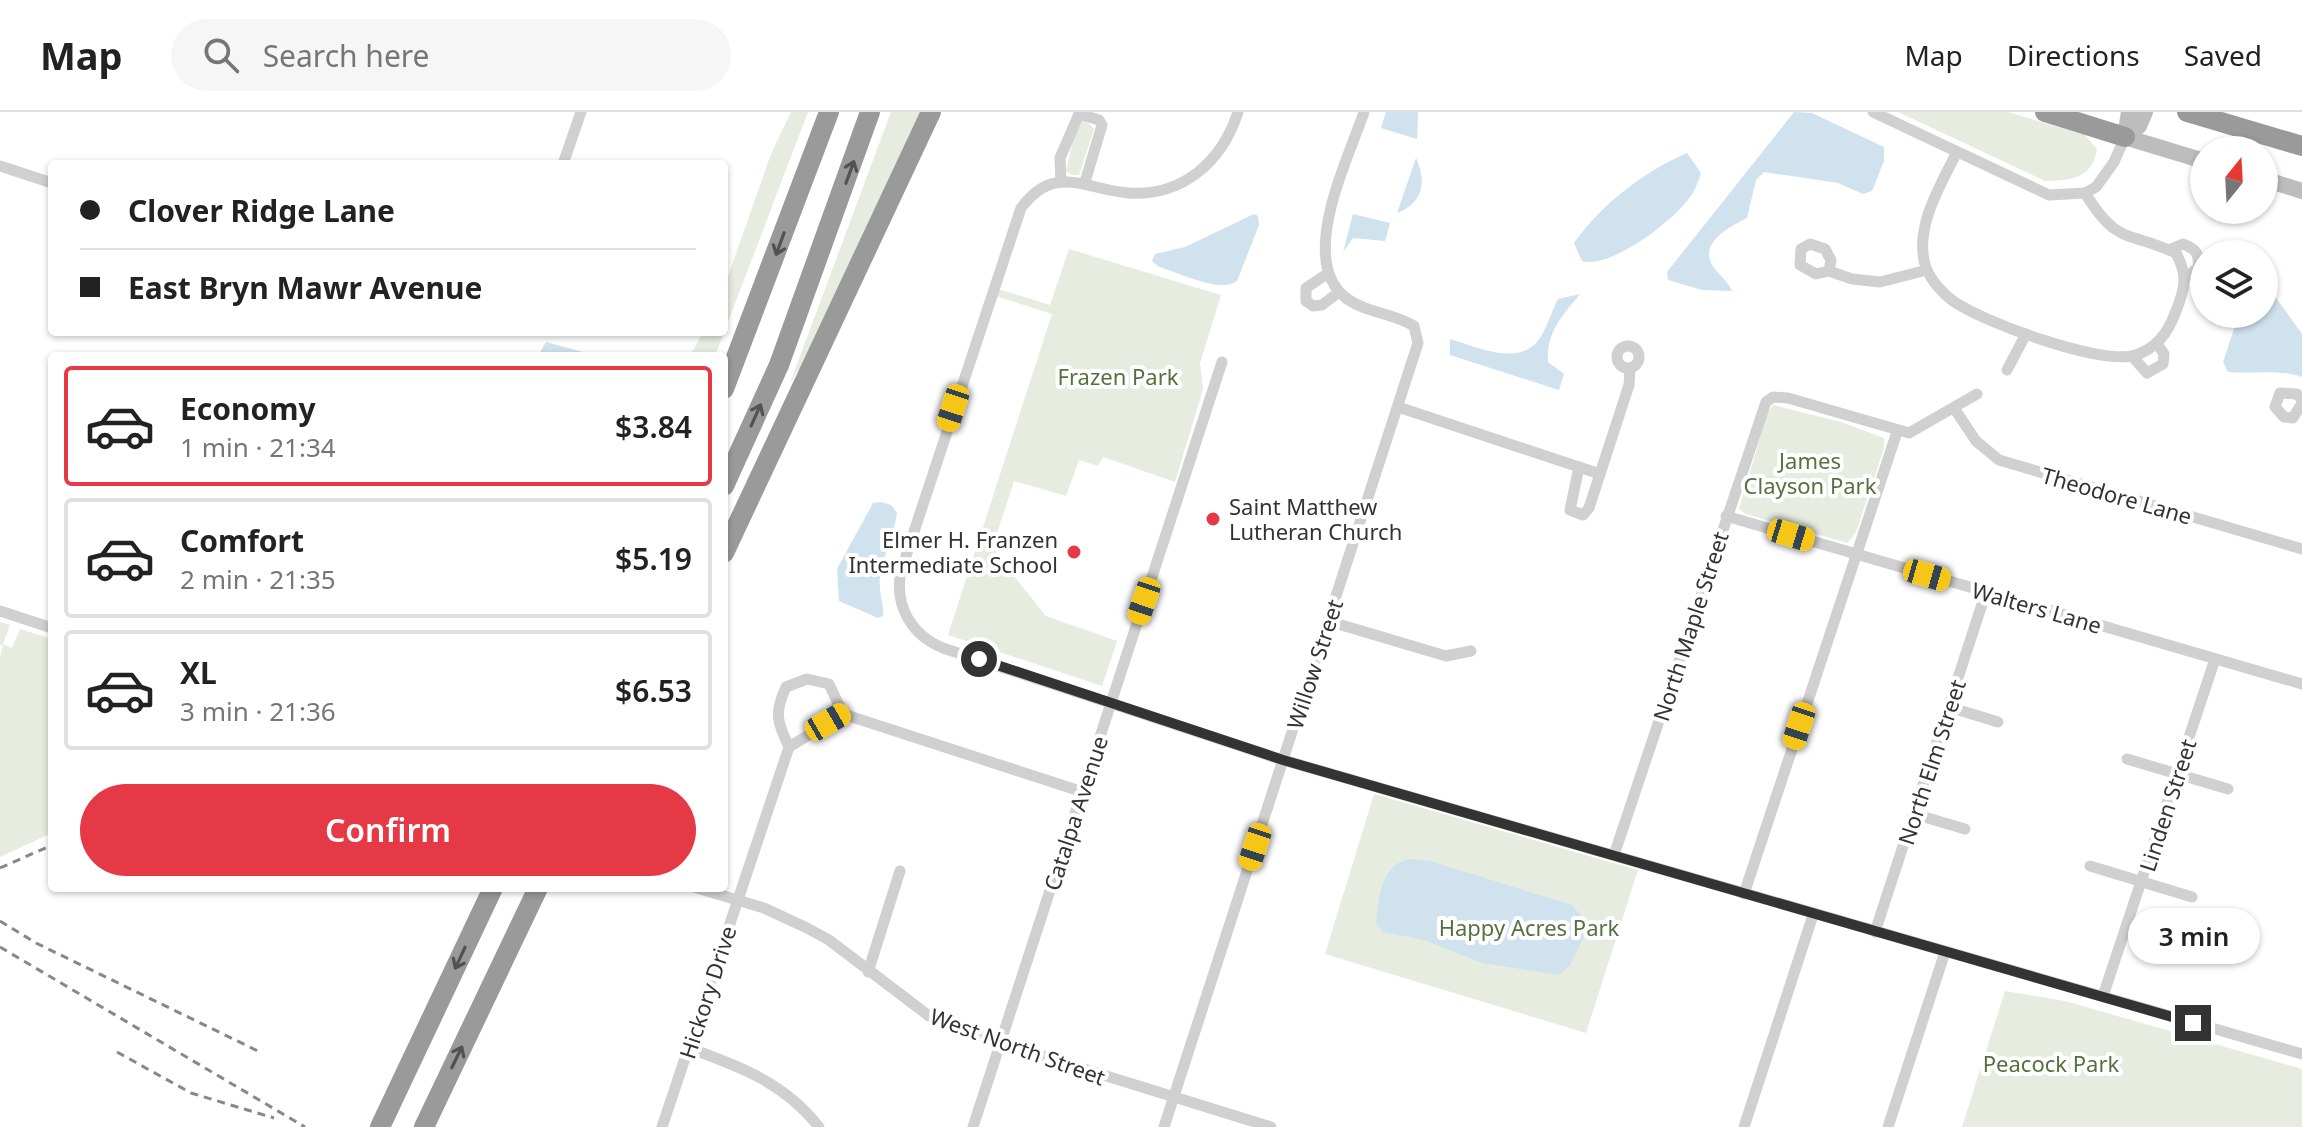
<!DOCTYPE html>
<meta charset="utf-8">
<style>
:root{--surface:#fff;--page:#f6f6f6;--text:#222;--muted:#767676;--line:#e0e0e0;--accent:#e63946}
body{margin:0;font-family:"Noto Sans",sans-serif;background:var(--page);color:var(--text);height:100vh;display:flex;flex-direction:column;font-size:30px;white-space:nowrap}
*{box-sizing:border-box;margin:0}
p{font-size:26px;color:var(--muted)}
.icon{flex:none;width:44px;height:44px;fill:none;stroke:currentColor;stroke-width:2;stroke-linecap:round;stroke-linejoin:round}
.map{position:relative;flex:1;overflow:hidden}
.panel{position:absolute;left:48px;top:240px;width:680px;height:540px;display:flex;flex-direction:column;background:var(--surface);border-radius:8px;box-shadow:0 2px 6px #0004}
.panel>*{flex:none}
.hud{position:absolute;left:48px;top:48px;width:680px;height:176px;border-radius:8px;box-shadow:0 2px 6px #0004;display:grid;align-content:center;height:176px;padding:0 32px;background:var(--surface)}
.needle{width:52px;rotate:18deg}
.tools{position:absolute;left:2190px;top:24px;display:grid;gap:16px}
.tools a{display:grid;place-items:center;width:88px;height:88px;border-radius:50%;background:var(--surface);box-shadow:0 2px 6px #0004;font-size:40px}
.end{position:absolute;width:36px;height:36px;margin:-18px;border:10px solid #333;background:#fff;box-shadow:0 0 0 4px #fff}
.from{border-radius:50%}
.bubble{position:absolute;height:56px;border-radius:28px;background:var(--surface);box-shadow:0 2px 6px #0004;font-size:26px;font-weight:600;line-height:56px;text-align:center}
.car{position:absolute;width:24px;height:48px;margin:-24px -12px;border-radius:10px;box-shadow:0 0 6px 2px #0007;background:linear-gradient(#f5c518 24%,#345 0 40%,#f5c518 0 76%,#345 0 86%,#f5c518 0)}
.hud b{display:flex;align-items:center;gap:28px;height:76px;font-size:30px}
.hud b+b{border-top:2px solid var(--line)}
.hud i{width:20px;height:20px;background:var(--text)}
ul{padding:14px 0 0;list-style:none}
li{display:flex;align-items:center;gap:24px;height:120px;margin:0 16px 12px;padding:0 16px;border:4px solid var(--line);border-radius:8px}
li div{flex:1}
li b{display:block;font-size:30px}
li em{font-style:normal;font-weight:600}
li.on{border-color:var(--accent)}
li>.icon{width:72px;height:72px;stroke-width:1.5}
.cta{display:flex;gap:16px;margin-top:auto;padding:16px 32px}
.cta a{flex:1;height:92px;border-radius:48px;background:var(--accent);color:#fff;font-size:32px;font-weight:600;line-height:92px;text-align:center}
header{display:flex;align-items:center;gap:48px;box-sizing:border-box;height:112px;padding:0 40px;background:var(--surface);border-bottom:2px solid var(--line)}
header strong{font-size:38px}
nav{display:flex;gap:44px;margin-inline-start:auto;font-size:28px}
.search{width:560px;height:72px;background:var(--page);display:flex;align-items:center;gap:20px;box-sizing:border-box;padding:0 28px;border-radius:44px;color:var(--muted);font-size:30px}
.map>svg:first-child{display:block}
</style>
<header>
<strong>Map</strong>
<div class="search"><svg class="icon" aria-label="search" viewBox="0 0 24 24"><circle cx="10" cy="10" r="6"/><path d="M15 15l6 6"/></svg>Search here</div>
<nav><a>Map</a><a>Directions</a><a>Saved</a></nav>
</header>
<div class="map">
<svg width="2302" height="1015" viewBox="0 0 2302 1015">
<rect width="100%" height="100%" fill="#fff"/>
<g fill="#e6ecdf">
<polygon points="791,0 808,0 715,244 690,244 703,220 724,220 724,176 771,42"/>
<polygon points="891,0 921,0 810,239 790,271"/>
<path d="M1898,0H2008L2085,23L2097,37C2093,66 2070,69 2045,69Z"/>
<polygon points="1084,7 1094,17 1079,63 1072,63 1066,59 1077,11"/>
<polygon points="1069,137 1221,183 1200,251 1203,277 1175,370 1103,345 1098,354 1079,348 1066,384 1014,369 993,434 1000,447 1046,504 1117,529 1102,574 948,523 1052,202 996,184 998,177 1050,193"/>
<polygon points="1773,293 1841,310 1884,326 1884,336 1856,420 1848,431 1746,402 1739,397 1767,302"/>
<polygon points="0,510 10,513 3,532 12,536 20,517 52,527 52,721 0,745 0,545 3,534 0,533"/>
<polygon points="1374,682 1638,758 1586,921 1325,842"/>
<polygon points="2005,879 2065,889 2302,957 2302,1015 1962,1015"/>
</g>
<g fill="#cfe2ee">
<polygon points="1386,0 1418,0 1417,27 1381,16"/>
<path d="M1794,0L1812,1L1884,35V49L1872,79L1863,82L1838,71L1764,60L1756,68L1747,106C1732,114 1699,129 1712,153C1718,162 1728,169 1732,179L1702,178L1668,168L1667,160Z"/>
<path d="M1687,41L1701,61C1698,71 1694,81 1687,89C1670,111 1610,157 1582,149L1574,131C1601,93 1643,60 1687,41Z"/>
<path d="M1416,46C1427,70 1423,91 1397,101Z"/>
<path d="M1254,102L1258,104L1259,113L1237,169C1221,182 1178,160 1159,155L1152,149L1155,142L1185,135Z"/>
<polygon points="1353,102 1390,111 1385,129 1353,126 1343,140"/>
<path d="M2264,161L2271,179L2302,222V265C2281,257 2252,262 2228,260L2223,250L2239,202H2264Z"/>
<path d="M1580,182C1563,203 1546,220 1548,250L1564,262L1559,278L1450,243V227C1475,234 1513,253 1535,232C1545,223 1551,200 1558,187Z"/>
<polygon points="546,230 598,244 538,244"/>
<path d="M881,390L891,393L897,401C894,423 883,443 880,465C878,478 884,491 883,504L878,506L839,489L837,457L873,391Z"/>
<path d="M1412,747L1430,749L1572,793L1582,805L1586,821L1570,853L1559,863L1482,851L1424,828L1383,820L1376,811C1379,785 1381,750 1412,747Z"/>
</g>
<g fill="none" stroke-linecap="round" stroke-linejoin="round">
<g stroke="#d0d0d0" stroke-width="11">
<path d="M1238,0C1222,50 1182,85 1128,81C1084,77 1055,51 1021,96L901,459C894,493 911,523 943,536L1283,648L2302,942"/>
<polyline points="1873,0 2049,83 2085,81 2096,75 2114,50 2125,25"/>
<path d="M1957,40C1940,74 1913,117 1926,156C1931,168 1942,181 1953,189C1983,210 2095,251 2132,244C2156,238 2168,221 2176,199C2185,177 2188,163 2176,141C2126,118 2118,134 2085,81"/>
<polyline points="563,52 581,0"/>
<polyline points="0,54 52,71"/>
<polyline points="1061,70 1060,46 1079,2 1099,8 1102,13 1085,70"/>
<path d="M2169,138L2183,132C2196,137 2200,142 2198,156L2186,165"/>
<polyline points="1829,159 1831,148 1825,137 1810,132 1801,137 1800,153 1816,162 1829,159 1852,167 1880,170 1927,158"/>
<polyline points="1327,162 1306,176 1306,189 1313,194 1322,193 1339,180"/>
<circle cx="1628" cy="245" r="11"/>
<polyline points="2132,244 2147,261 2163,252 2164,242 2158,233"/>
<polyline points="2007,258 2026,222"/>
<polyline points="2302,288 2297,282 2280,281 2275,295 2284,305 2293,306 2302,291"/>
<polyline points="1398,295 1600,362 1629,273 1630,256"/>
<polyline points="1954,296 1976,329 1999,348 2302,437"/>
<polyline points="1579,355 1570,398 1583,403 1589,396 1600,362"/>
<polyline points="1726,404 2302,572"/>
<polyline points="0,499 52,516"/>
<polyline points="1328,509 1446,544 1471,539"/>
<polyline points="1949,595 1998,610"/>
<path d="M789,635C777,610 774,601 786,575L807,567L829,572L843,602"/>
<polyline points="2127,647 2228,677"/>
<polyline points="1914,702 1965,717"/>
<polyline points="1614,743 1766,290 1773,285 1788,286 1909,321 1977,282"/>
<polyline points="2090,754 2192,785"/>
<polyline points="697,776 764,796 807,816 829,828 929,904 1000,931 1271,1015"/>
<polyline points="1744,782 1897,320"/>
<polyline points="1875,820 1986,480"/>
<polyline points="868,860 900,759"/>
<polyline points="2103,884 2215,547"/>
<path d="M689,936C739,954 785,971 819,1015"/>
<polyline points="662,1015 789,635 843,602 1083,680"/>
<polyline points="973,1015 1222,250"/>
<path d="M1164,1015L1418,231L1414,214C1393,201 1366,201 1346,186C1297,148 1348,48 1364,0"/>
<polyline points="1744,1015 1813,803"/>
<polyline points="1888,1015 1945,840"/>
</g>
<g stroke="#bdbdbd" stroke-width="16">
<polyline points="2125,25 2204,49"/>
<polyline points="2125,25 2139,14 2145,0"/>
<polyline points="2125,25 2129,0"/>
<polyline points="2264,67 2302,79"/>
</g>
<g stroke="#9a9a9a" stroke-width="20">
<polyline points="2045,0 2125,25"/>
<polyline points="2187,0 2302,34"/>
<polyline points="724,277 829,0"/>
<polyline points="724,374 779,253 870,0"/>
<polyline points="724,441 931,0"/>
<polyline points="380,1015 493,776"/>
<polyline points="424,1015 538,776"/>
</g>
<g stroke="#888" stroke-width="3" stroke-dasharray="8 6" stroke-linecap="butt">
<polyline points="0,756 52,733"/>
<polyline points="0,809 36,831 262,941"/>
<polyline points="0,835 305,1015"/>
<polyline points="117,940 191,981 274,1006"/>
</g>
</g>
<defs><path id="oneway-shaft" d="M-6 0H5M1.5-3L5.5 0L1.5 3" fill="none" stroke-width="1.6" stroke-linecap="round" stroke-linejoin="round" transform="scale(2)"/></defs>
<g stroke="#525252">
<use href="#oneway-shaft" transform="translate(850 60) rotate(-70)"/>
<use href="#oneway-shaft" transform="translate(780 132) rotate(110)"/>
<use href="#oneway-shaft" transform="translate(756 303) rotate(-66)"/>
<use href="#oneway-shaft" transform="translate(460 846) rotate(115)"/>
<use href="#oneway-shaft" transform="translate(457 945) rotate(-64)"/>
</g>
<g fill="none" stroke-linecap="round" stroke-linejoin="round">
<polyline stroke="#333" stroke-width="10" points="979,547 1283,648 2193,911"/>
</g>
<g fill="#e63946" stroke="#fff" stroke-width="3">
<circle cx="1213" cy="407" r="8"/>
<circle cx="1074" cy="440" r="8"/>
</g>
<g text-anchor="middle" dominant-baseline="central" stroke-width="8" stroke-linejoin="round" paint-order="stroke">
<g font-size="22" fill="#56703f" stroke="#fff">
<text x="1118" y="264">Frazen Park</text>
<text x="1810" y="348">James<tspan x="1810" dy="25">Clayson Park</tspan></text>
<text x="1529" y="815">Happy Acres Park</text>
<text x="2051" y="951">Peacock Park</text>
</g>
<g font-size="22" fill="#333" stroke="#fff">
<text transform="translate(2117 383) rotate(16)">Theodore Lane</text>
<text transform="translate(2037 495) rotate(16)">Walters Lane</text>
<text transform="translate(1690 514) rotate(-72)">North Maple Street</text>
<text transform="translate(1314 552) rotate(-72)">Willow Street</text>
<text transform="translate(1931 650) rotate(-72)">North Elm Street</text>
<text transform="translate(2167 693) rotate(-72)">Linden Street</text>
<text transform="translate(1075 701) rotate(-72)">Catalpa Avenue</text>
<text transform="translate(707 880) rotate(-72)">Hickory Drive</text>
<text transform="translate(1018 934) rotate(20)">West North Street</text>
</g>
<g font-size="22" fill="#333" stroke="#fff" text-anchor="start">
<text x="1229" y="394">Saint Matthew<tspan x="1229" dy="25">Lutheran Church</tspan></text>
<text x="1058" y="427" text-anchor="end">Elmer H. Franzen<tspan x="1058" dy="25">Intermediate School</tspan></text>
</g>
</g>
</svg>
<div class="tools">
<a><svg class="needle" viewBox="-14 -14 28 28"><path d="M0-13l5 13h-10z" fill="#e53935"/><path d="M0 13l5-13h-10z" fill="#767676"/></svg></a>
<a><svg class="icon" aria-label="layers" viewBox="0 0 24 24"><path d="M12 4l9 5-9 5-9-5zM3 14l9 5 9-5"/></svg></a>
</div>
<i class="end from" style="left:979px;top:547px"></i>
<i class="end" style="left:2193px;top:911px"></i>
<div class="bubble" style="left:2128px;top:796px;width:132px">3 min</div>
<i class="car" style="left:953px;top:296px;rotate:198deg"></i>
<i class="car" style="left:1791px;top:423px;rotate:107deg"></i>
<i class="car" style="left:1927px;top:463px;rotate:106deg"></i>
<i class="car" style="left:1144px;top:489px;rotate:199deg"></i>
<i class="car" style="left:828px;top:610px;rotate:60deg"></i>
<i class="car" style="left:1799px;top:614px;rotate:198deg"></i>
<i class="car" style="left:1255px;top:735px;rotate:198deg"></i>
<div class="hud">
<b><i class="from"></i>Clover Ridge Lane</b>
<b><i></i>East Bryn Mawr Avenue</b>
</div>
<section class="panel">
<ul>
<li class="on"><svg class="icon" aria-label="car" viewBox="0 0 24 24"><path d="M5 17H2v-5l4-1 3-4h7l3 4 3 1v5h-3M9 17h6M6 11h13"/><circle cx="7" cy="17" r="2"/><circle cx="17" cy="17" r="2"/></svg><div><b>Economy</b><p>1 min · 21:34</p></div><em>$3.84</em></li>
<li><svg class="icon" aria-label="car" viewBox="0 0 24 24"><path d="M5 17H2v-5l4-1 3-4h7l3 4 3 1v5h-3M9 17h6M6 11h13"/><circle cx="7" cy="17" r="2"/><circle cx="17" cy="17" r="2"/></svg><div><b>Comfort</b><p>2 min · 21:35</p></div><em>$5.19</em></li>
<li><svg class="icon" aria-label="car" viewBox="0 0 24 24"><path d="M5 17H2v-5l4-1 3-4h7l3 4 3 1v5h-3M9 17h6M6 11h13"/><circle cx="7" cy="17" r="2"/><circle cx="17" cy="17" r="2"/></svg><div><b>XL</b><p>3 min · 21:36</p></div><em>$6.53</em></li>
</ul>
<div class="cta"><a>Confirm</a></div>
</section>
</div>
